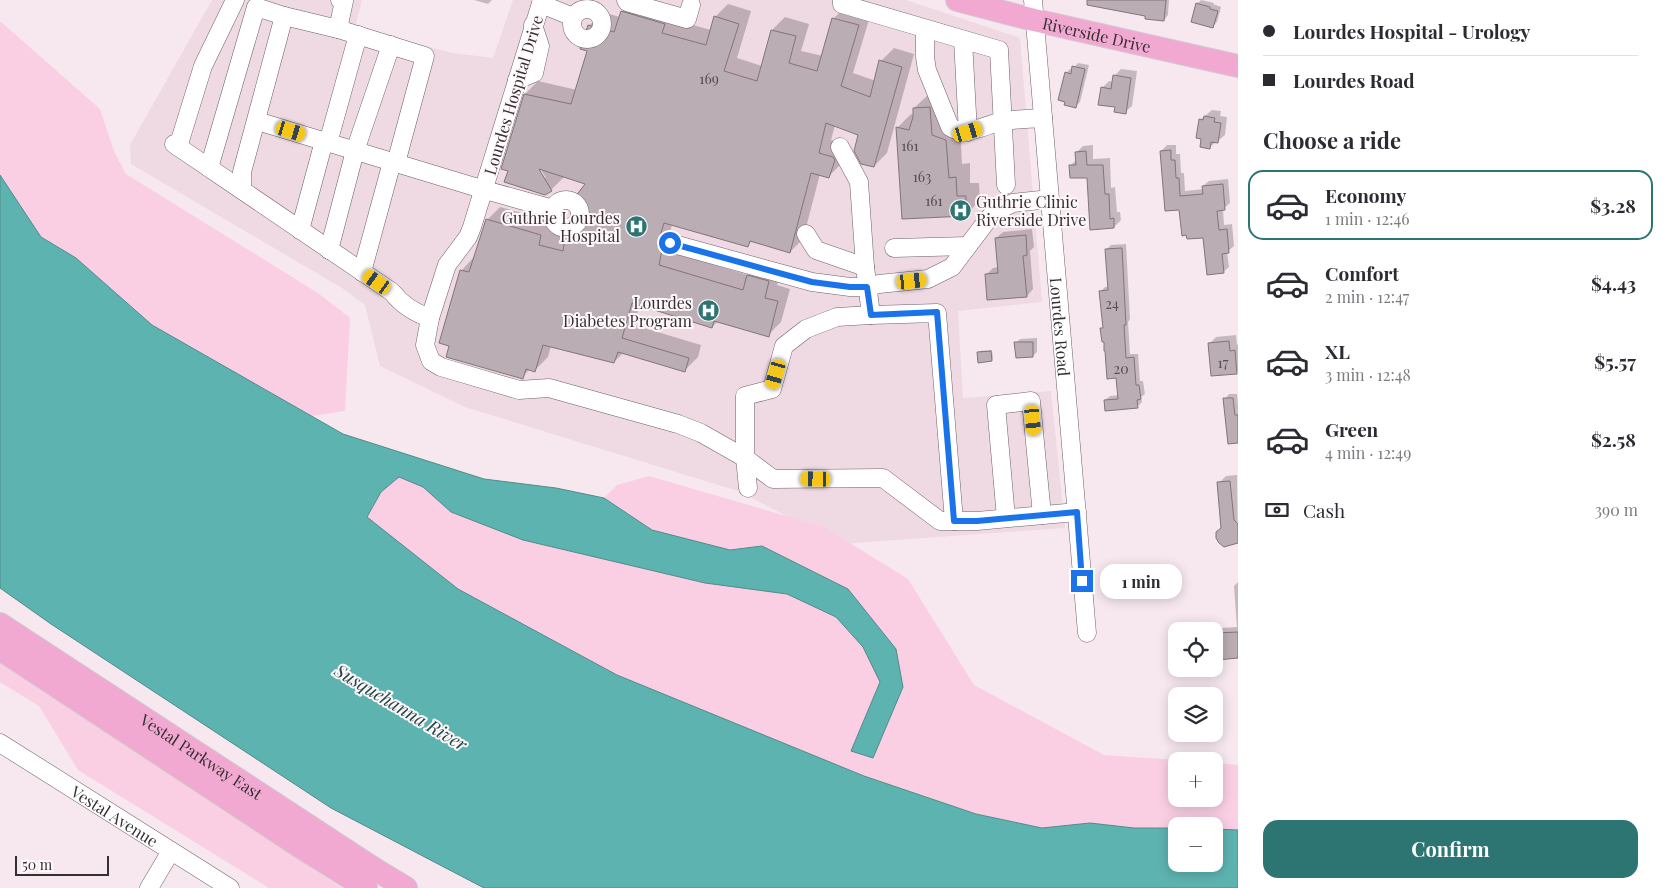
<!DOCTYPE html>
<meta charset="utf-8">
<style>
:root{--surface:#fff;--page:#f7f7f7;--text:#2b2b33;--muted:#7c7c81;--line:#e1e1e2;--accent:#2c7573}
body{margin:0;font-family:"Playfair Display",serif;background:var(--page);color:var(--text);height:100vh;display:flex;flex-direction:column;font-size:19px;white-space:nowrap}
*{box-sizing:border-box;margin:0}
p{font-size:16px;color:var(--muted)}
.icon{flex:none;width:28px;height:28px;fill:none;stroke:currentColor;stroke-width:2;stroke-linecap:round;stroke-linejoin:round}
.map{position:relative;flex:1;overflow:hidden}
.sheet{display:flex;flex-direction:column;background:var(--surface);width:425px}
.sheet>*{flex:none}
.hud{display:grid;align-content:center;height:110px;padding:0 25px;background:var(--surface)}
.fabs{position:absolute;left:1168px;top:622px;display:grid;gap:10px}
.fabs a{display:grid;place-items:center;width:55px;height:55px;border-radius:10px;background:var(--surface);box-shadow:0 2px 12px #0003;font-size:25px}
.scale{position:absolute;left:15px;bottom:12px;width:94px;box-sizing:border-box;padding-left:5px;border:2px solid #352f32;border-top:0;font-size:14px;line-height:18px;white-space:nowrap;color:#352f32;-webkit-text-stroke:4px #fef8fb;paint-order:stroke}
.end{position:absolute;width:22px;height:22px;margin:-11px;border:6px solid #1a73e8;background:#fff;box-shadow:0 0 0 2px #fff}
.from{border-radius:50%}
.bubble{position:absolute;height:35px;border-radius:15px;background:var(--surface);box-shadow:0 2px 12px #0003;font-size:16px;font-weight:700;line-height:35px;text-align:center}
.car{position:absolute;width:15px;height:30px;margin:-15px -8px;border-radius:6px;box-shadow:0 0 4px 1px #0007;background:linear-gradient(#f5c518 24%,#345 0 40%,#f5c518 0 76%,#345 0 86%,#f5c518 0)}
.hud b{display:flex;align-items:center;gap:18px;height:48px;font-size:19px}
.hud b+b{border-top:1px solid var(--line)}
.hud i{width:12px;height:12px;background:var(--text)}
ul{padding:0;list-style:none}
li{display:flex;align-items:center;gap:15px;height:70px;margin:0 10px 8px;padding:0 15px;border:2px solid transparent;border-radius:15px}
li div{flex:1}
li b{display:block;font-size:19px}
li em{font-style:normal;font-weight:700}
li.selected{border-color:var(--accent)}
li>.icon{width:45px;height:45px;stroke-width:1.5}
h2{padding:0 25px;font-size:22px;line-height:60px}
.pay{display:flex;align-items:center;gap:12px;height:55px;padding:0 25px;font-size:19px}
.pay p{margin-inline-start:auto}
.primary-button{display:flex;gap:10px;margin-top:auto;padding:10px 25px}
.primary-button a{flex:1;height:58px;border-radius:15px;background:var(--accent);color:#fff;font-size:20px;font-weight:700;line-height:58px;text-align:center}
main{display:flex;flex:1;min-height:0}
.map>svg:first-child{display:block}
</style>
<main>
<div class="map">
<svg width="1238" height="888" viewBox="0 0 1238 888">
<rect width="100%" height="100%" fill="#f7e8ef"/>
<polygon fill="#efd9e3" points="212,0 362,0 355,28 453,53 493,58 513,0 906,0 1020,38 1042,302 958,311 963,398 1051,391 1065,528 841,544 738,491 465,407 380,366 365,305 342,288 131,164 130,145"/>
<g fill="#facfe4">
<polygon points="0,21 100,109 114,151 126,174 318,293 350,318 345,411 312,416 152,325 76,258 41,237 0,175"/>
<polygon points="649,476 824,527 908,579 974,685 1104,755 1191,761 1176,761 1176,799 1214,799 1214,763 1238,765 1238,830 1214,829 1214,826 1134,828 1090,823 1042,828 976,814 864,776 617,675 458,589 366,517 381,492 399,477 423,487 451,512 523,540 705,583 787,594 836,617 863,647 880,682 851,751 896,649 762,546 730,550 652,530 604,498 617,485"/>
<polygon points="0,663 342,888 269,888 78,770 39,706 0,682"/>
</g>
<polygon fill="#5db3b0" stroke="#518b8a" points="0,175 41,237 76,258 152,325 343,434 484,479 556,488 604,498 652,530 730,550 762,546 848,589 896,649 903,687 873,758 851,751 880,682 863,647 836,617 787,594 705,583 523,540 451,512 423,487 399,477 381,492 367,517 458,589 617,675 864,776 976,814 1042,828 1090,823 1134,828 1176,828 1176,864 1214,864 1214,829 1238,830 1238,888 484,888 331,808 51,624 0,588"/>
<g fill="#0003" fill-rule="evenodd">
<polygon points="474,0 492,0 488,4"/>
<path d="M634,0L675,20L711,30L715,17L728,4L751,11L737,58L762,66L772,30L785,17L809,24L801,51L823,56L833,19L846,6L871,13L853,73L876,81L881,61L894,48L914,54L887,153L874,166L860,135L835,125L831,140L846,144L842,163L829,176L820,174L803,239L790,252L753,240L747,246L672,224L670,233L673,234L675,237L671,252L748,275L761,263L782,268L777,285L790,289L781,322L768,335L718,321L712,327L640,304L634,325L701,345L698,357L685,370L623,353L614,362L551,346L548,357L535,370L530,369L522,377L450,345L461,271L474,257L487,220L500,207L554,222L551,232L567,236V232L581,219H590L587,183L565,176L551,190L510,171L525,94L538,81L577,90L589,50V26L602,12L620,17L622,12ZM537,163L546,178H543L535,164Z"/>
<polygon points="1104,0 1169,0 1168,15 1164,20 1146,15"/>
<polygon points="1201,0 1214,3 1213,4 1221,7 1217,22 1213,26 1197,4"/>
<polygon points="1078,63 1089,65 1080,102 1076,106 1066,101 1066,73 1070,69 1073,69"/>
<polygon points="1121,69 1137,71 1132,106 1125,112 1102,88 1109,81 1113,82 1114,76"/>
<polygon points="928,95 960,126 962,164 970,163 970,183 979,183 980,201 966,214 897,128 911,114 914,115 914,108"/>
<polygon points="1212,110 1221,111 1220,116 1227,117 1225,135 1210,147 1203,138 1200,120"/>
<polygon points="1093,145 1093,159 1110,158 1111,188 1115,187 1117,212 1120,212 1121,220 1114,227 1088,176 1070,166 1077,159 1077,152 1083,146"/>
<polygon points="1167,145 1176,145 1176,154 1180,154 1181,173 1184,173 1185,191 1204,189 1203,186 1209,181 1228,179 1230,203 1223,209 1224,225 1232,224 1234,246 1227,252 1229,267 1223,272 1205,236 1181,209 1161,151"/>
<polygon points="1032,229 1034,247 1030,251 1033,289 1027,296 986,275 993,268 999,267 996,238 1003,232"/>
<polygon points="1126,244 1130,319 1128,322 1130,354 1138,354 1140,381 1143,381 1145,394 1141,397 1142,402 1138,406 1105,400 1110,396 1119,395 1117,377 1107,349 1102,329 1104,327 1101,291 1105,287 1109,287 1106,250 1111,245"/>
<polygon points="1236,335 1237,345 1238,344 1238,371 1236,373 1209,344 1216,337"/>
<polygon points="1037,338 1037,352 1033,356 1016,343 1020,339"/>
<polygon points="992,350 993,358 992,360 978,353 980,351"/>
<polygon points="1229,394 1237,394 1238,405 1238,442 1229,443 1225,399"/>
<polygon points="1237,475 1238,542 1232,542 1222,528 1219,483 1226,476"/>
<polygon points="1238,582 1238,657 1218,659 1216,634 1222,628 1237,627 1234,586"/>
</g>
<g fill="#baadb3" stroke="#81747a">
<polygon points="1087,0 1166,0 1164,21 1145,19 1145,16 1087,5"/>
<polygon points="1196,3 1210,7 1210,9 1218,11 1213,28 1191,22"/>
<polygon points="621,11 665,24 662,33 706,45 714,16 739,24 724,71 757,81 771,30 796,36 789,63 817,71 832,18 859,25 841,86 870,97 879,60 902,67 874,167 861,164 854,151 858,135 826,123 819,153 833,157 835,160 829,178 811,173 790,253 750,241 748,247 664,223 657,246 660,247 662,250 659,265 743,290 747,275 769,281 765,298 778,301 769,337 714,321 712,328 632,303 622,338 689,358 685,372 618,352 614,363 543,345 535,372 526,369 523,379 446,357 449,346 439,343 460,270 469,272 486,219 541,235 539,245 563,251 566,231 576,231 586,226 589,220 589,212 584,204 575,197 585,184 539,169 552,191 545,195 504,182 508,171 501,169 524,94 571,104 587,51 580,49 588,25 614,32"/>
<polygon points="1072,66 1085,69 1076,108 1064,105 1065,102 1058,100 1065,72 1071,74"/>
<polygon points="1113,75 1131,78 1126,114 1114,112 1115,107 1098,105 1101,87 1111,89"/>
<polygon points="930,107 932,135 946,140 949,178 956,177 957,196 966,196 966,216 902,219 896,127 909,130 913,117 913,108"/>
<polygon points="1204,116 1215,118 1214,122 1221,123 1218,143 1211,142 1210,149 1200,147 1201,139 1196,138 1199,119 1203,120"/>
<polygon points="1171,150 1171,160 1175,160 1176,178 1179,178 1180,196 1203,194 1202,186 1223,184 1225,210 1217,211 1219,230 1227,229 1229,253 1222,254 1224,273 1207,275 1203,238 1187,239 1186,235 1182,236 1179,210 1165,211 1160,151"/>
<polygon points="1086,151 1087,165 1103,165 1105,194 1109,194 1110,219 1114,218 1114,228 1090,230 1087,178 1070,178 1069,165 1076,165 1075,152"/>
<polygon points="1026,235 1027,255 1023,256 1027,297 987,300 985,274 998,273 995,238"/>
<polygon points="1122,248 1126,325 1124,325 1126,358 1134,357 1136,385 1139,385 1141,399 1137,400 1138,408 1105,411 1104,400 1118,399 1116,378 1107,379 1105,351 1104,351 1104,342 1102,342 1100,328 1103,328 1099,291 1108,290 1105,249"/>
<polygon points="1229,341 1230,351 1235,350 1237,374 1211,376 1208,343"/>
<polygon points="1014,342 1033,342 1033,357 1016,358"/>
<polygon points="991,351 992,361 978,363 977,352"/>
<polygon points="1223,398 1233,398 1235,415 1238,415 1238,443 1228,444"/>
<polygon points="1230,481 1234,520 1238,524 1238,543 1224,547 1219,543 1216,538 1216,532 1221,528 1217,482"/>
<polygon points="1238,632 1238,658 1217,660 1215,633"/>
</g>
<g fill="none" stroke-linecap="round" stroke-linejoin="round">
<defs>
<g id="minor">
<polyline points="542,0 472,227 468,237 447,265 430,318 425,345 431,361 441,367 519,390 549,388 678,424 701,433 745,458 748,488"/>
<polyline points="626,0 627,2 687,19 691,5"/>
<polyline points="842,0 842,4 999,50 1006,185"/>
<path id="s1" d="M1033,0L1087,633"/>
<polyline points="541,4 573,17"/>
<circle cx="587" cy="24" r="15"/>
<polyline points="338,29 425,56 396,163"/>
<path d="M925,29V57L927,70L950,127C967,138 986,124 1003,121C1016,119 1030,119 1043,118"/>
<polyline points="963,40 968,132"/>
<polyline points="517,80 534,73 540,46 533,25"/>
<polyline points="257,121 485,190 553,209"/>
<polyline points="328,143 358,35"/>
<path d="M174,144L392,292C402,305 415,313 430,318"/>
<polyline points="178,147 203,66 235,0"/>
<polyline points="840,147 859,182 865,267 871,315 837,317 806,329 784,346 772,389 745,396 745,458 773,479 883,478 940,521 977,521 1077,512"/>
<polyline points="209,168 256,7 284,16 338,29 344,1 340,0"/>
<polyline points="242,190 242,172 284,16"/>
<circle cx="566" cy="214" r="14"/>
<polyline points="300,230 324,141"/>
<polyline points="806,234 816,250 865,267"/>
<polyline points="670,243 812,282 850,287 867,287 879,284 928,279 952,267 989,218 999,210 1013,203 1050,199"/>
<polyline points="894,248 968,246"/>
<polyline points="329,250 355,151 391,45"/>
<polyline points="362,272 392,162"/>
<polyline points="871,315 937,313 954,521"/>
<polyline points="1006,518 996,405 1031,401 1042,515"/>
<path id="s2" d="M0,743L230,888"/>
<polyline points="149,888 171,851"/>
</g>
<g id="major">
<path id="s3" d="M957,0L1034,20L1238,66"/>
<path id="s4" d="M0,624L373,868L406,888"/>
<polyline points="0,649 299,846 366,888"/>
</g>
</defs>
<use href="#minor" stroke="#6d6167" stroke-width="19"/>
<use href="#major" stroke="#cfcdce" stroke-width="24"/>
<use href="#minor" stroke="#fff" stroke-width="18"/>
<use href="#major" stroke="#f1a9d2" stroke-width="22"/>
</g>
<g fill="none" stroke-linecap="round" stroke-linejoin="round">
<polyline stroke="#1a73e8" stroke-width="6" points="670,243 812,282 850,287 867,287 871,315 937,312 954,521 977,521 1077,512 1082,581"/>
</g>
<defs>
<symbol id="hospital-disc" viewBox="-11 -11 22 22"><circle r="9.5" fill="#2c7573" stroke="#fef8fb"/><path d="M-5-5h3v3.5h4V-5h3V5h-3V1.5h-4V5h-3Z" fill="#fff"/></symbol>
</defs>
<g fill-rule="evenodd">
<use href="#hospital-disc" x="948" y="198" width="25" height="25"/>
<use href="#hospital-disc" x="624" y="214" width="25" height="25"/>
<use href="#hospital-disc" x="696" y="298" width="25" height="25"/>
</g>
<g text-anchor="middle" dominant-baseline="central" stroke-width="4" stroke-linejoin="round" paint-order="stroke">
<g font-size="14" fill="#564e52">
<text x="709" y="78">169</text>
<text x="910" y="145">161</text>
<text x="922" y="176">163</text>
<text x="934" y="200">161</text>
<text x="1112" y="303">24</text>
<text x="1223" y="362">17</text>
<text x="1121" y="368">20</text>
</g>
<g font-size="16" fill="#352f32" stroke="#fef8fb">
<text stroke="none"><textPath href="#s3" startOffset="144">Riverside Drive</textPath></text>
<text transform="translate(513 95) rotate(-73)">Lourdes Hospital Drive</text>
<text stroke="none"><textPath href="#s1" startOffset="328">Lourdes Road</textPath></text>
<text stroke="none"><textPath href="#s4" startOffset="241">Vestal Parkway East</textPath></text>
<text stroke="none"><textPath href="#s2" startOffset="136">Vestal Avenue</textPath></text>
</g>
<g font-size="16" fill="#352f32" stroke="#fef8fb" text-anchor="end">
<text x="976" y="201" text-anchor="start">Guthrie Clinic<tspan x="976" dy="18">Riverside Drive</tspan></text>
<text x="620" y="217">Guthrie Lourdes<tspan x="620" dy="18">Hospital</tspan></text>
<text x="692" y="302">Lourdes<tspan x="692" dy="18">Diabetes Program</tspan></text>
</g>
<g font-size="18" font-style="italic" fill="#1f4745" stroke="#fef8fb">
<text transform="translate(401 707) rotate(31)">Susquehanna River</text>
</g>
</g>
</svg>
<div class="fabs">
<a><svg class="icon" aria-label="locate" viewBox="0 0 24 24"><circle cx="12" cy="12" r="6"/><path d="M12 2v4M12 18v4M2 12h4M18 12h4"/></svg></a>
<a><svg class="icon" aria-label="layers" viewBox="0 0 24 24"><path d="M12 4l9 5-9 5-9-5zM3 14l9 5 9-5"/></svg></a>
<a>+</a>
<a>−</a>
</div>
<div class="scale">50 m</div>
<i class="end from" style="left:670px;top:243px"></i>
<i class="end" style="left:1082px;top:581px"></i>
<div class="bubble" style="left:1100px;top:564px;width:82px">1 min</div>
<i class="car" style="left:291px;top:131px;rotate:107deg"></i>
<i class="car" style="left:968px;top:132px;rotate:73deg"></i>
<i class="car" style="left:912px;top:281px;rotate:84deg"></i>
<i class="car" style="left:377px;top:282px;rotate:305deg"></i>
<i class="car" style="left:776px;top:374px;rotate:196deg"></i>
<i class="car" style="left:1033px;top:420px;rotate:174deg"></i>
<i class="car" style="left:816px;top:479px;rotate:271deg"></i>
</div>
<section class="sheet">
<div class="hud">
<b><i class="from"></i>Lourdes Hospital - Urology</b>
<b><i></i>Lourdes Road</b>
</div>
<h2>Choose a ride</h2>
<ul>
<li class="selected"><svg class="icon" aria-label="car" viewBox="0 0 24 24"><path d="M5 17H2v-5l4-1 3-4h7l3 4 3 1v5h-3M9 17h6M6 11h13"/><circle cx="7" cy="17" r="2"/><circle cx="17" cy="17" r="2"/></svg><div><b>Economy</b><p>1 min · 12:46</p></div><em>$3.28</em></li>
<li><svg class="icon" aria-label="car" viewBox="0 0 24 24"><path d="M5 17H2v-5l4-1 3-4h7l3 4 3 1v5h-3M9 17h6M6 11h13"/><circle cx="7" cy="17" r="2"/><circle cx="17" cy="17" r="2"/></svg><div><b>Comfort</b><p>2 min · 12:47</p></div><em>$4.43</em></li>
<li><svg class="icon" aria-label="car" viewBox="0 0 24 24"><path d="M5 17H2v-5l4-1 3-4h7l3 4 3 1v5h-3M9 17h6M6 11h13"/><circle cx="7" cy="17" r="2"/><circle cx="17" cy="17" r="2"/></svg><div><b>XL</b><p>3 min · 12:48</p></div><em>$5.57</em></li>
<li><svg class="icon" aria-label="car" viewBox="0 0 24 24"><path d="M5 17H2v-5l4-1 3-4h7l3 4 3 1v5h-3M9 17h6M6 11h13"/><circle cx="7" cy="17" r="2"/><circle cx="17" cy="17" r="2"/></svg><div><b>Green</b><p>4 min · 12:49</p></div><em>$2.58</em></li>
</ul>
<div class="pay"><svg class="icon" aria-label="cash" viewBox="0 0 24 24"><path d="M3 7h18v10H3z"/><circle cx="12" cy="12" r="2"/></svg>Cash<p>390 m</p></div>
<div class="primary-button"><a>Confirm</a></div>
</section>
</main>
